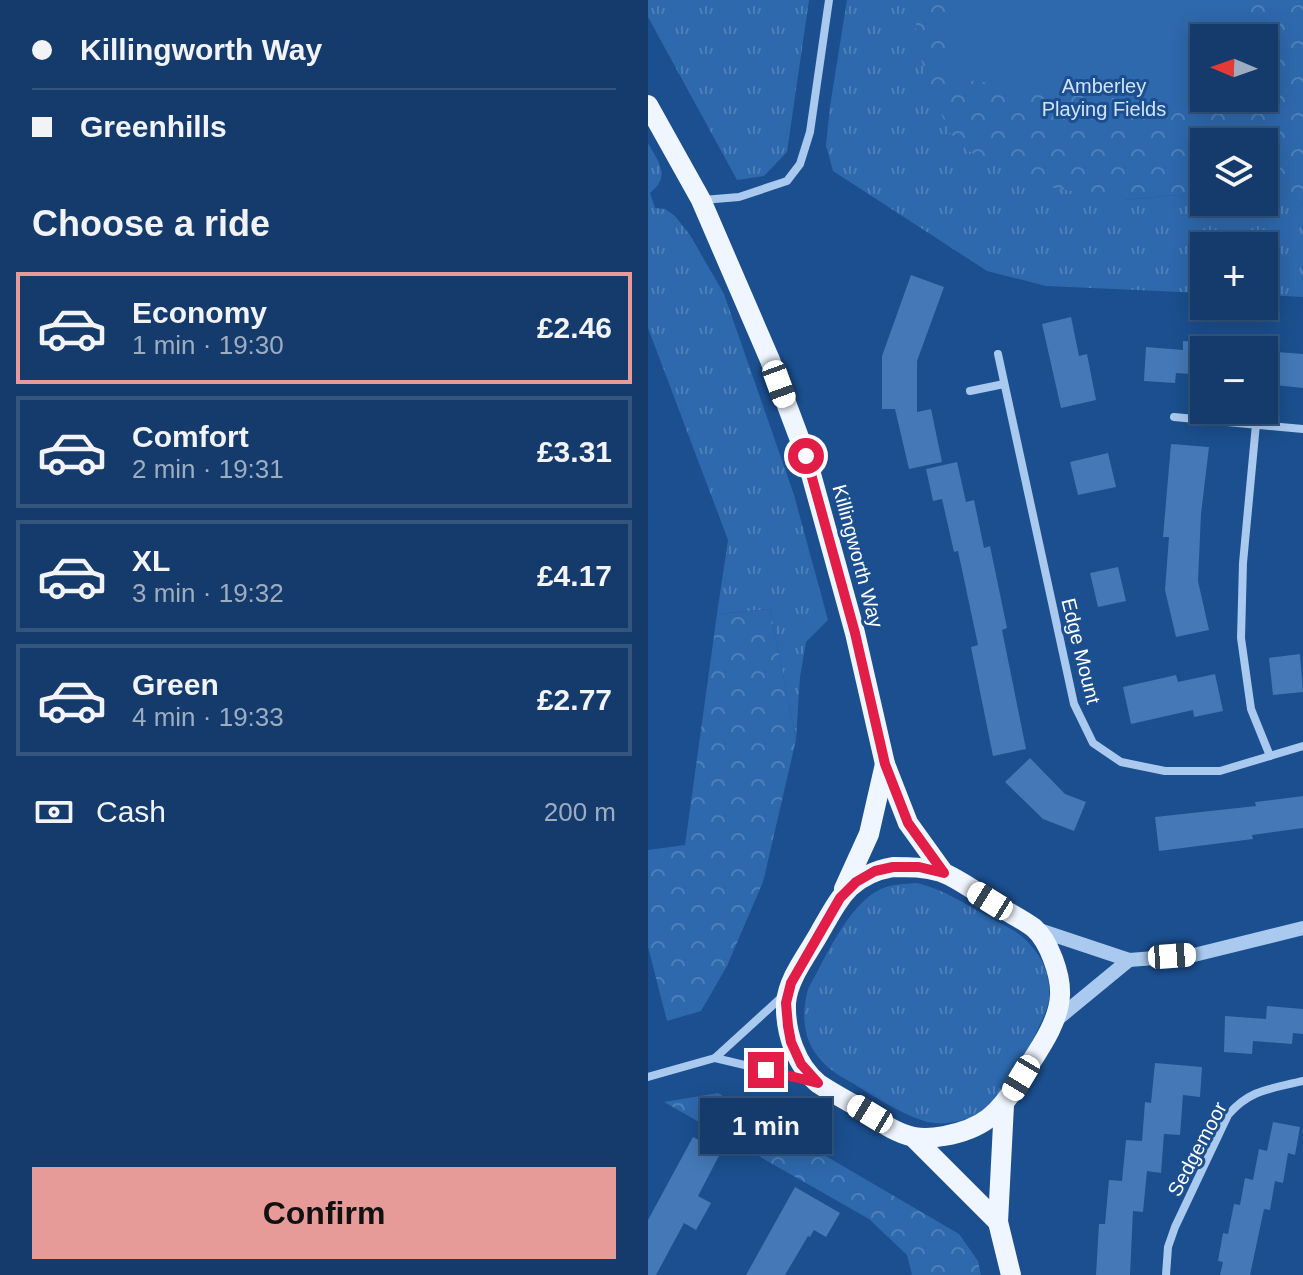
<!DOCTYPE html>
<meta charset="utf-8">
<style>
:root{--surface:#143b6b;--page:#1d4271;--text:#f1f3f6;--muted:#9dadc1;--line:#33557e;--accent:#e69b98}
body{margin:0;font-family:Arial,sans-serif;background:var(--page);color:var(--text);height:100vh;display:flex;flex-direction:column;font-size:30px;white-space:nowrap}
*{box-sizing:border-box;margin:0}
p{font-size:26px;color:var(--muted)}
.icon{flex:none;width:44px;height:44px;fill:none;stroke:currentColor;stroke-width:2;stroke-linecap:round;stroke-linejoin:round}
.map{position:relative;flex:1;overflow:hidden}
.details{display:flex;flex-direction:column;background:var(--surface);width:648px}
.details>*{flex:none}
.guide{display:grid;align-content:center;height:176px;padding:0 32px;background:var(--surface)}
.needle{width:52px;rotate:272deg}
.tools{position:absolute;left:542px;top:24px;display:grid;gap:16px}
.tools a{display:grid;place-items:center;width:88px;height:88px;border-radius:0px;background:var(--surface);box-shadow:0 4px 20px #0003,0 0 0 2px var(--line);font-size:40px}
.end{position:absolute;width:36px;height:36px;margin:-18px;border:10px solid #e11d48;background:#fff;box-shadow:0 0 0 4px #fff}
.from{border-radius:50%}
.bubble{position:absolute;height:56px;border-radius:0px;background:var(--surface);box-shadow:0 4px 20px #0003,0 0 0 2px var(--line);font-size:26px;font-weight:800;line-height:56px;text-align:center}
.car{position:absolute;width:24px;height:48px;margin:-24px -12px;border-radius:10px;box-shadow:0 0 6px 2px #0007;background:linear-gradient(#fff 24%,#345 0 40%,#fff 0 76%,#345 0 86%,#fff 0)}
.guide b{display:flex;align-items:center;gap:28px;height:76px;font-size:30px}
.guide b+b{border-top:2px solid var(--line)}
.guide i{width:20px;height:20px;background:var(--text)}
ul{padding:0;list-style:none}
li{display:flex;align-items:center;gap:24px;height:112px;margin:0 16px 12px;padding:0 16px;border:4px solid var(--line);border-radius:0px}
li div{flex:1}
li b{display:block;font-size:30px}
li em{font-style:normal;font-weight:800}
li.selected{border-color:var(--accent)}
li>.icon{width:72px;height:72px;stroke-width:1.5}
h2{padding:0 32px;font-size:36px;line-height:96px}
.pay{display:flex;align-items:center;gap:20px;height:88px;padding:0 32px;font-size:30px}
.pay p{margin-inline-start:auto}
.button{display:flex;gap:16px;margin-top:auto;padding:16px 32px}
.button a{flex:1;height:92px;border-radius:0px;background:var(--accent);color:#111;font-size:32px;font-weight:800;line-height:92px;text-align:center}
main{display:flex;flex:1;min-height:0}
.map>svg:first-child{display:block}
</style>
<main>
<section class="details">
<div class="guide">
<b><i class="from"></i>Killingworth Way</b>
<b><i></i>Greenhills</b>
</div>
<h2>Choose a ride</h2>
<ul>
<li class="selected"><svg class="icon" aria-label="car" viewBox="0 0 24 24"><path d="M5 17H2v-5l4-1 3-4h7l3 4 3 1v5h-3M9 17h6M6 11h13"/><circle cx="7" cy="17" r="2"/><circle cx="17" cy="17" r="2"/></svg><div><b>Economy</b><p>1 min · 19:30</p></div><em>£2.46</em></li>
<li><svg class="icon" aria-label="car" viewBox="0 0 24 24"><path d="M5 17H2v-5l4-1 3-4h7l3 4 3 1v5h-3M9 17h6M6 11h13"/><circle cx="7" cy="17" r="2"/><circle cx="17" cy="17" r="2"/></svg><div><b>Comfort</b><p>2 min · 19:31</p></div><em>£3.31</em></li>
<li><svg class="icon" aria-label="car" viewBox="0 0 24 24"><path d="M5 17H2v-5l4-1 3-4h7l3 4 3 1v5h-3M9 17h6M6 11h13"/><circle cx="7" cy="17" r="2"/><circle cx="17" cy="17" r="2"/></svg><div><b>XL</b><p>3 min · 19:32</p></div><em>£4.17</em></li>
<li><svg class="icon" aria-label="car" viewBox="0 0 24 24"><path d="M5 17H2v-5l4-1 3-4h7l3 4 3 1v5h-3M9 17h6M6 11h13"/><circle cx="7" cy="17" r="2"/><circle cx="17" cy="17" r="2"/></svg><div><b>Green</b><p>4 min · 19:33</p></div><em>£2.77</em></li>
</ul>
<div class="pay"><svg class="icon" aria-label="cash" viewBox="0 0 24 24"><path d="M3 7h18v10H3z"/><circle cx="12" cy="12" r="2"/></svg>Cash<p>200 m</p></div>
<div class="button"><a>Confirm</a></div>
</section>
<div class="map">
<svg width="655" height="1275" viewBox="0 0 655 1275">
<defs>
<pattern id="grass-tufts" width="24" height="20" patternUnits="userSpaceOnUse" patternTransform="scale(2)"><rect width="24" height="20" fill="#2e69ad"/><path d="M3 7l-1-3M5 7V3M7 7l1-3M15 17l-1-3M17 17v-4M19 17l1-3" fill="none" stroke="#4d80b9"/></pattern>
<pattern id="forest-crowns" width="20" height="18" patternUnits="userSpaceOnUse" patternTransform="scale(2)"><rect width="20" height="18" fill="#2e69ad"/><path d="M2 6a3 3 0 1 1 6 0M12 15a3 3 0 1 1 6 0" fill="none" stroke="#4d80b9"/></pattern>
</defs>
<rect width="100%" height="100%" fill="#1b4f8f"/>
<g fill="url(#grass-tufts)">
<polygon points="0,0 161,0 139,152 116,176 89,180 0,17"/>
<polygon points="199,0 268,0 268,42 476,200 525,195 538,198 556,185 556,202 616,202 616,173 630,177 655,205 655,297 616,295 616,246 556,246 556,293 398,286 339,271 185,171 178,145 182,106"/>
<path d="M0,143C11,163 23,176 2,193L7,208L17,209L27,216L42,235L76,294L146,495L180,620L158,642L152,677L148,740L122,609L69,614L80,540L0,328Z"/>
<path d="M269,883C295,889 317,904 341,917C351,923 363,928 372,935C381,942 390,953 395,963C400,974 402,988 401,999C399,1020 355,1096 338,1109C323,1119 304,1125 286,1123C260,1120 222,1093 199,1080C162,1060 149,1030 160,989C177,959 200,904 233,889C244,884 257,884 269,883Z"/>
</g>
<g fill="url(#forest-crowns)" fill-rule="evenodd">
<path d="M268,0H655V205L630,178L616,173V142H556V185L538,198L525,195L476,200L394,186L322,152L301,132L280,82L268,43ZM556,38H616V98H556Z"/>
<polygon points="122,609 148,740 115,882 79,966 53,1011 19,1021 0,947 0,850 37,845 69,614"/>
<polygon points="70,1093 311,1234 330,1261 333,1275 264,1275 259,1255 221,1219 16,1102"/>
</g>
<polygon fill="#2e69ad" points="305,0 592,0 588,38 556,38 556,98 580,98 578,112 295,77"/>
<g fill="#4478b7">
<polygon points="263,275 296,287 269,361 269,412 283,409 294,462 261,469 247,409 234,409 234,356"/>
<polygon points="423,317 431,356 439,354 448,400 413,408 394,324"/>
<polygon points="535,341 556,342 556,375 528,373 527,383 496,381 498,347 535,350"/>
<polygon points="616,351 655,354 655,388 616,384"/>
<polygon points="523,444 561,447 553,514 550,581 561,630 528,637 517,590 521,537 515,537"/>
<polygon points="460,453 468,487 430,495 422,462"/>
<polygon points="309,462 318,502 326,500 336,548 342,546 359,628 354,630 378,749 345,756 323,647 330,645 310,551 306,552 294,499 285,501 278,469"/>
<polygon points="470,567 478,601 450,607 442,573"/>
<polygon points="652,654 655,692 625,695 621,658"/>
<polygon points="567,674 575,711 546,717 545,710 483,724 475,687 528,675 530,682"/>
<polygon points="382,758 417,794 438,802 426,831 395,819 357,782"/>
<polygon points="655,796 655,828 604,835 605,839 511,851 507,817 608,806 607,802"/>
<polygon points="619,1006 655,1009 655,1034 645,1033 644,1044 605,1041 604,1054 576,1052 577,1016 618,1019"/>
<polygon points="507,1063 554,1067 552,1097 535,1095 532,1135 516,1134 513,1173 499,1171 495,1212 485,1211 482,1275 448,1275 451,1224 457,1224 461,1180 474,1181 478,1140 494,1141 497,1102 503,1103"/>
<polygon points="625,1122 652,1127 647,1155 640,1153 635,1183 627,1181 622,1210 616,1209 602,1275 572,1275 575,1262 570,1261 575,1233 580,1234 586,1204 592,1205 597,1178 605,1180 611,1149 619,1151"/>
<polygon points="45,1137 73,1152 50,1196 63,1203 48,1230 36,1223 8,1275 0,1275 0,1220"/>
<polygon points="147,1187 192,1213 178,1237 166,1230 162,1237 160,1236 137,1275 98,1275"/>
</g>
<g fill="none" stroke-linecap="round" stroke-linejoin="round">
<g stroke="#a9c9ee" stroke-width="8">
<polyline points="55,200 91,197 139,181 152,164 162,132 181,0"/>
<polyline points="350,354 426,704 445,743 473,762 517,771 572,771 655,746"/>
<polyline points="322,391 356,384"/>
<polyline points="526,417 655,429"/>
<polyline points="608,424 595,563 593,638 603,709 622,756"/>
<polyline points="67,1058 159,1080"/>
<polyline points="0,1077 67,1058 136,995"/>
<path d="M518,1275L520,1247L527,1227L580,1115C602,1089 623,1089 655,1081"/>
</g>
<g stroke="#a9c9ee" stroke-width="14">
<polyline points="388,929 481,960 546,955 655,928"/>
<polyline points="407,1021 481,960"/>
</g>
<g stroke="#f0f6ff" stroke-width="20">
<polyline points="0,105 53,200 122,360 158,456 207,633 237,764 260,823 296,873"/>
<path d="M245,867C262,867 276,867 293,872C311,878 338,899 355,909C365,915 377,921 386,928C401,941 413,975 412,995C411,1025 386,1056 371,1081C351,1114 335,1129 296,1136C286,1138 277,1139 266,1137C245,1133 226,1117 208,1106C196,1099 183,1092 171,1084C148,1066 137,1032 138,1003C140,978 160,954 172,932C192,897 202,875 245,867Z"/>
<polyline points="196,889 221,834 237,764"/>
<polyline points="356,1105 350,1222 363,1275"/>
<polyline points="265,1137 350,1222"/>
</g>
</g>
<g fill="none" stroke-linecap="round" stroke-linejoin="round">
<polyline stroke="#e11d48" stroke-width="10" points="118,1070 170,1083 153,1064 143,1042 140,1026 138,1003 143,983 192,898 208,882 227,871 245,867 271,867 296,873 260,823 237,764 207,633 158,456"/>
</g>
<g text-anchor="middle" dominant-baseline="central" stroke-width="6" stroke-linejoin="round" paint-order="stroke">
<g font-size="20" fill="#cfe3fa" stroke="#1b4f8f">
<text x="456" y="86">Amberley<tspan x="456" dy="23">Playing Fields</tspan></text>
</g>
<g font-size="20" fill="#fff" stroke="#1b4f8f">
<text transform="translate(210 556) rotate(75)">Killingworth Way</text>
<text transform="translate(433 651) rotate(76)">Edge Mount</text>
<text transform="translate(549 1149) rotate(-62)">Sedgemoor</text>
</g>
</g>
</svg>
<div class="tools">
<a><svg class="needle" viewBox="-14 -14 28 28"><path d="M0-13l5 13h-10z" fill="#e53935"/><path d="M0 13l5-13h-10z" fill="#9dadc1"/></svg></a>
<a><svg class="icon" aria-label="layers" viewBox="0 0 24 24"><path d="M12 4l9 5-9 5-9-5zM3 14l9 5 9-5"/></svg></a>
<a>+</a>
<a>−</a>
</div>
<i class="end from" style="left:158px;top:456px"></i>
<i class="end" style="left:118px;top:1070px"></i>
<div class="bubble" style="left:52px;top:1098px;width:132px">1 min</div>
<i class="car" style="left:131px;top:384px;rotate:160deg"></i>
<i class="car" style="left:342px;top:901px;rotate:302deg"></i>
<i class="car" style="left:524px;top:956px;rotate:86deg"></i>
<i class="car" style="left:373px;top:1078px;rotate:211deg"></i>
<i class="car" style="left:222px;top:1114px;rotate:301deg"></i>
</div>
</main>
